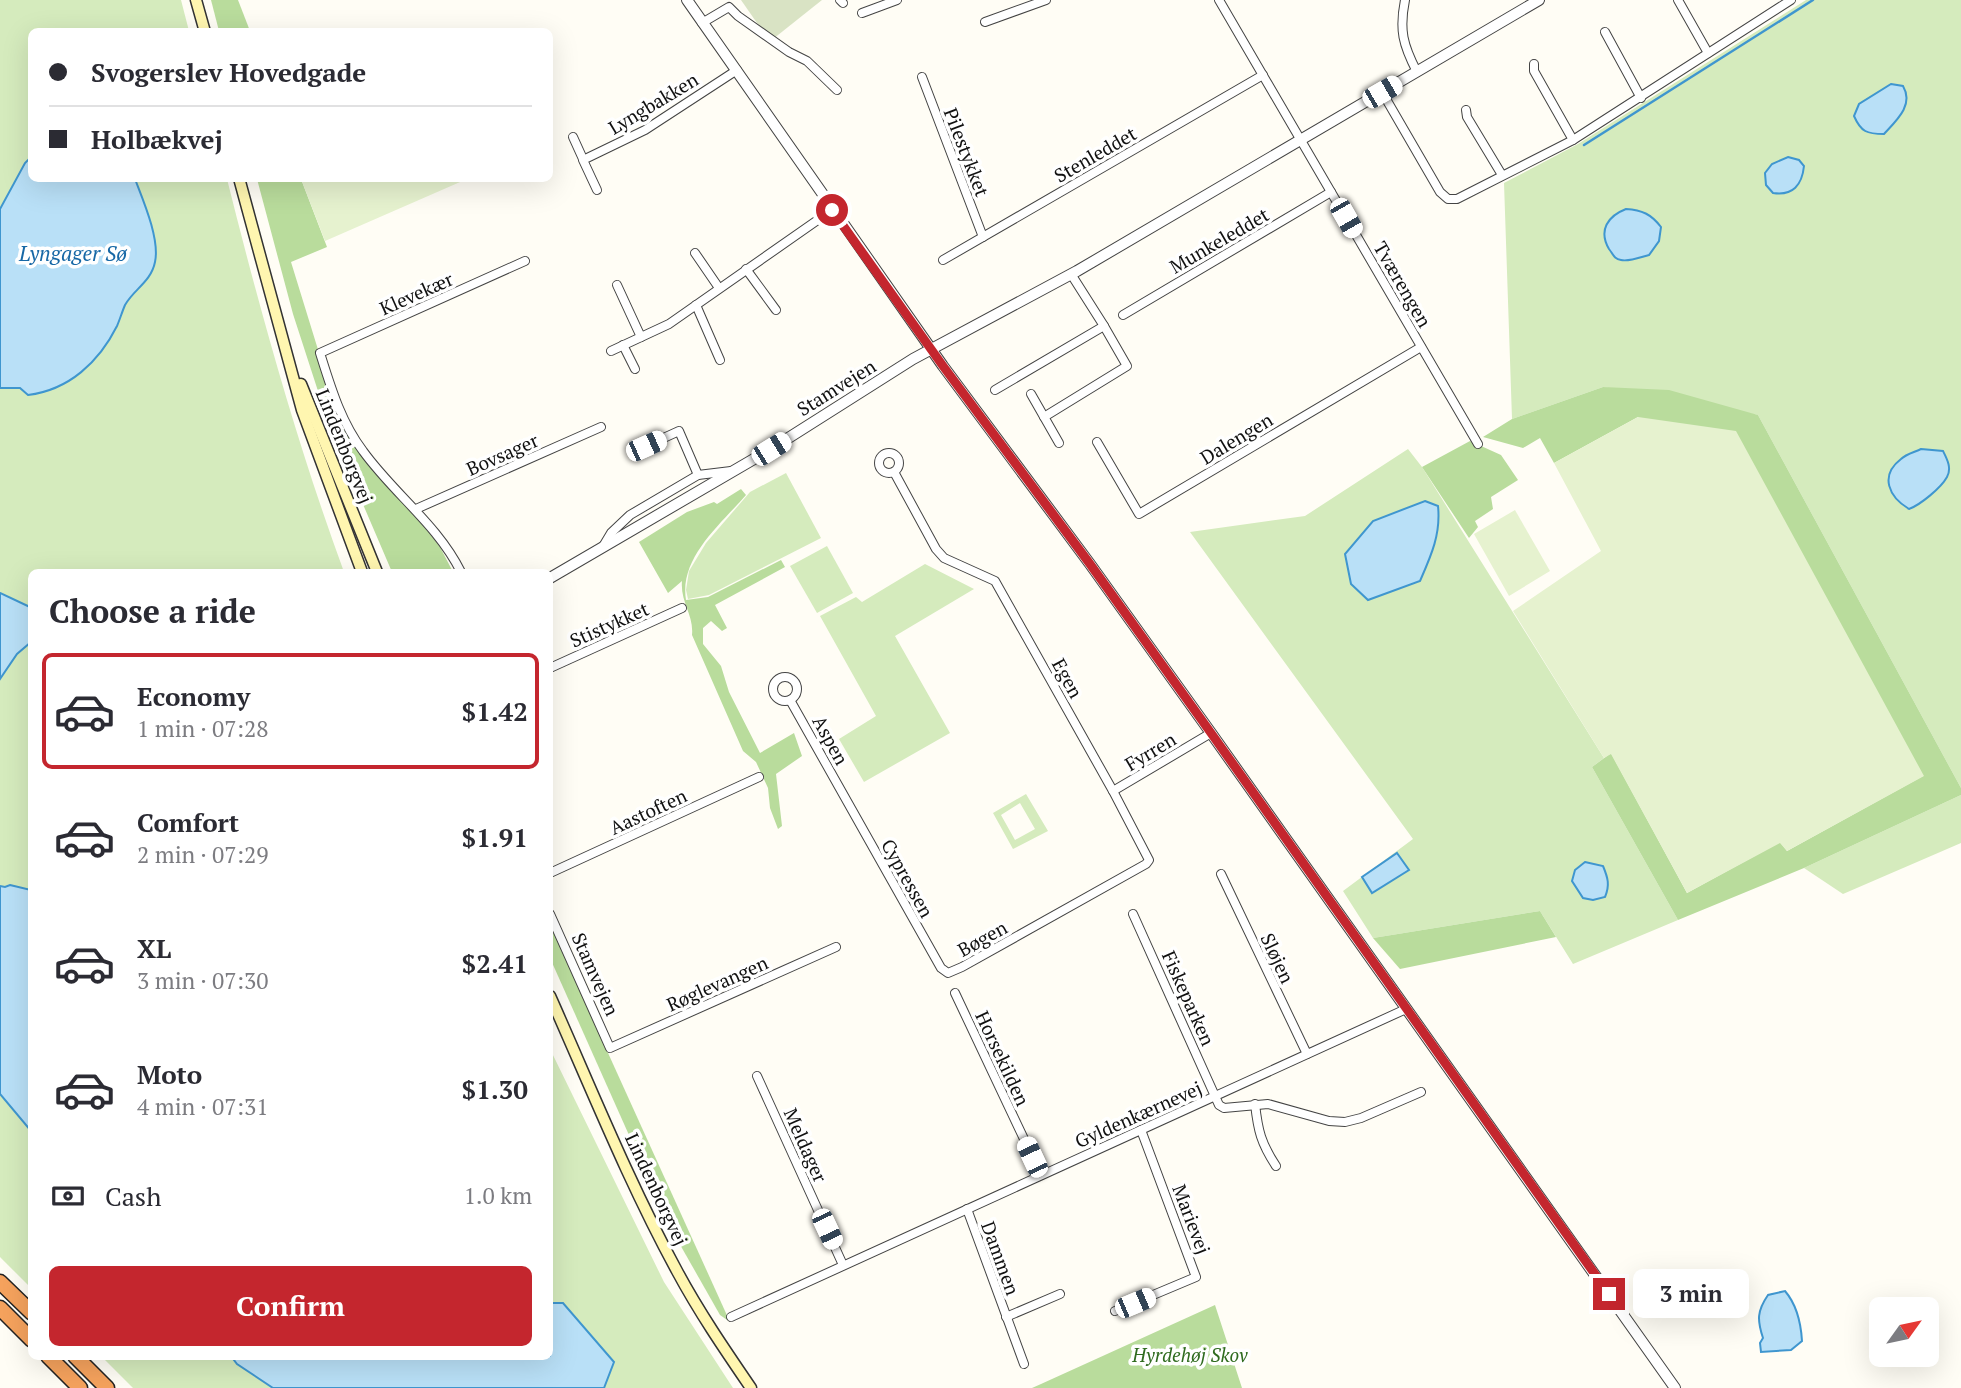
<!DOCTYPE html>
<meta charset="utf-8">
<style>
:root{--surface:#fff;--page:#f7f7f7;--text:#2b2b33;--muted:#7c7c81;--line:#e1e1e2;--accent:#c4262e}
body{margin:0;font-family:"PT Serif",serif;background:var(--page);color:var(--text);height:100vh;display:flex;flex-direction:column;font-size:26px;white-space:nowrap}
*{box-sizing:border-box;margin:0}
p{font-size:23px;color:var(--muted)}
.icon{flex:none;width:38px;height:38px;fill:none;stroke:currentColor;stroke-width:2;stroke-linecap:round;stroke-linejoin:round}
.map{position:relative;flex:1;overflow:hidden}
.panel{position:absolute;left:28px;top:569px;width:525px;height:791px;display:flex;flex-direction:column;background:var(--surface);border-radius:10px;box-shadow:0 7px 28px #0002}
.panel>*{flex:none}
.hud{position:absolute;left:28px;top:28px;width:525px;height:154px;border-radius:10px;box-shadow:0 7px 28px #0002;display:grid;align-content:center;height:154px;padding:0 21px;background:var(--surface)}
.needle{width:46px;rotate:57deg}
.controls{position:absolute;left:1869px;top:1297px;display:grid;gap:14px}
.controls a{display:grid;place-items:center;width:70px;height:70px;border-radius:10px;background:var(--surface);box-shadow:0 7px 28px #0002;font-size:35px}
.end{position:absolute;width:32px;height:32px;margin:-16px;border:9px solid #c4262e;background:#fff;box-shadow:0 0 0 4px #fff}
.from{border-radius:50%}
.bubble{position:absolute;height:49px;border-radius:10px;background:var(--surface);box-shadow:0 7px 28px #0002;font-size:23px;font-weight:600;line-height:49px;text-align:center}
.car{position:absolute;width:21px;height:42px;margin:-21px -10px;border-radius:9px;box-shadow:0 0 5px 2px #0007;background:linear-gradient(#fff 24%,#345 0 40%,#fff 0 76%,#345 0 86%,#fff 0)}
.hud b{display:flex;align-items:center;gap:24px;height:66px;font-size:26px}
.hud b+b{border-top:2px solid var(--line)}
.hud i{width:18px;height:18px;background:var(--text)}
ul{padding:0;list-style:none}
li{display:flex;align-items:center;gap:21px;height:116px;margin:0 14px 10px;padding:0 7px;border:4px solid transparent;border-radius:10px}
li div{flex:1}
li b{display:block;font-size:26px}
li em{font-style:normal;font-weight:600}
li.current{border-color:var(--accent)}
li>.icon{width:63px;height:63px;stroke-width:1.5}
h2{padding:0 21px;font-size:32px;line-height:84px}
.pay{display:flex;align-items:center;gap:18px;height:77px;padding:0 21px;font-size:26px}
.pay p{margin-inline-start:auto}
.primary-button{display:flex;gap:14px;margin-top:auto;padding:14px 21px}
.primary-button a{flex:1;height:80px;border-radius:10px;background:var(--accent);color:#fff;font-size:28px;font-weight:600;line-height:80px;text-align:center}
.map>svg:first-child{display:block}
</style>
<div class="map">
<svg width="1961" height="1388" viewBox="0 0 1961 1388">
<rect width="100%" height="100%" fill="#fffdf5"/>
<g fill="#d5ebbd" fill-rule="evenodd">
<path d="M0,0H181L189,31L32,32V178L227,179C260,311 297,444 344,572H32L31,1288L0,1257Z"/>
<polygon points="1806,0 1961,0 1961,788 1758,415 1603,387 1512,419 1504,183 1578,144"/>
<polygon points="1408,449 1422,467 1604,758 1592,767 1678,920 1573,964 1540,911 1373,938 1343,891 1413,839 1190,532 1305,516"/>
<polygon points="786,473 821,538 709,595 688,599 686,590 689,571 706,543 750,492"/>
<polygon points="827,546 853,593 817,613 790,566"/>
<polygon points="925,564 974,589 895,636 950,733 864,782 839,739 876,716 820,616 856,597 862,602"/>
<path d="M1026,794L1048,831L1013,849L993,813ZM1020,803L1035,829L1015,840L1001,815Z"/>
<polygon points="1961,795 1961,843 1843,894 1804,868"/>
<polygon points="550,1049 664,1282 733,1388 133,1388 101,1356 550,1356"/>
</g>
<g fill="#b9dc9c">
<polygon points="211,0 238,0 250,31 219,31"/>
<polygon points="257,179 301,179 327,247 291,262 340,421 358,451 413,511 440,547 453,572 392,572 329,425 293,314"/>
<polygon points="1603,387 1669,390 1758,415 1961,788 1961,795 1804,868 1678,920 1592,767 1611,753 1687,893 1780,842 1787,851 1923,776 1638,417 1554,463 1540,438 1523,448 1483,437 1512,419"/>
<polygon points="1470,441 1501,455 1518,480 1491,497 1493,509 1475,521 1478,527 1469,538 1422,467"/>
<path d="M741,489L746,495C720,525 679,558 686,600L708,597L781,560L785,567L715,605L727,628L722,631L711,621L703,628V644L721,666L729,692L760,753L794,733L802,756L776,774L782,826L778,829L770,808L768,788L756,762L743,751L692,635C694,615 680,602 682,581L668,593L639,542L687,512L714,502L717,504Z"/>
<polygon points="1540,911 1556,937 1400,969 1373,938"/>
<polygon points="550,925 730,1322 720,1315 670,1227 550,958"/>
<polygon points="1215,1305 1242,1388 1032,1388 1041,1384"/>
</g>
<polygon fill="#d9e3c4" points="741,0 822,0 773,39 757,23"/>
<g fill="#e6f2cf">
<polygon points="467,179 325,241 301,179 467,178"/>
<polygon points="1638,417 1736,431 1924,776 1787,851 1780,843 1687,893 1611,754 1604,758 1513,611 1601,551 1554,463"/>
<polygon points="1515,510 1550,571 1509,596 1474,534"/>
</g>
<g fill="#b9e0f7" stroke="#3f96cf" stroke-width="2">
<path d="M1891,84L1903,86C1914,105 1897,120 1884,134C1867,134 1861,132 1854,116L1859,104Z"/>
<path d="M31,157L32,178L135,179C143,200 160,239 155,262C151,282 134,289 125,305C122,312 120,319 117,326C99,362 69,390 28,395L20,388H0V209L25,163Z"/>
<path d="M1788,157L1799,160L1804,166C1802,185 1793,196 1773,193L1766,185L1765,173L1772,164Z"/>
<path d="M1626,209C1642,210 1651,214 1661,227L1659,241L1649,255C1641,257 1629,262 1621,260C1614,259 1613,254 1609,249C1598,230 1608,216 1626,209Z"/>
<path d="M1921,449L1943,451C1947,459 1952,468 1947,477C1941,488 1920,505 1909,509C1889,497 1879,476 1901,459C1906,454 1915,452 1921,449Z"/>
<path d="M1425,501L1438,506C1441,534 1431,556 1420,581L1368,600L1351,584L1345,554L1373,521Z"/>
<polygon points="0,593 32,608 31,642 17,654 0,679"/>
<polygon points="1397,853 1409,870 1372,893 1362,877"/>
<path d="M1585,862L1603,866C1608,878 1610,885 1605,897L1593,900L1583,898L1572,881L1575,870Z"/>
<polygon points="10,885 31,890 31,1131 0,1094 0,886 5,887"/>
<path d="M1785,1291C1797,1305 1801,1324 1802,1341L1791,1350L1761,1352L1760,1343L1763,1338C1757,1320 1757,1311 1768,1295Z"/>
<polygon points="550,1303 563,1303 614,1362 604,1388 273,1388 237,1364 231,1356 550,1356"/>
</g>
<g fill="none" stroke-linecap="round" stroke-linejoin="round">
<polyline stroke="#3f96cf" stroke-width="2.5" points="1584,145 1813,0"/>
<defs>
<g id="minor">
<polyline points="840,0 843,3"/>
<polyline points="1219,0 1478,444"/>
<path d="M1405,0C1399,30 1403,45 1417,72"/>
<polyline points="1678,0 1708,53"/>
<polyline points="862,13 897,0"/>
<polyline points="985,22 1046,0"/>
<polyline points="702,23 729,7 738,16 789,52 807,61 837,90"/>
<polyline points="1605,32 1641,98"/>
<polyline points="1534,64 1534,71 1573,140"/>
<polyline points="922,77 983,237"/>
<polyline points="1382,92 1440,192 1448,199 1457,199 1573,140 1791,0"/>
<polyline points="1466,110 1467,117 1502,175"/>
<polyline points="573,137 583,159"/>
<polyline points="597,190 583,160 645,130 737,70"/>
<polyline points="695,253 719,288"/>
<polyline points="943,260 1263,75"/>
<polyline points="746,269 776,310"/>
<polyline points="617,285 641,337"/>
<polyline points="696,305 720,360"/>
<polyline points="1123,315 1331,192"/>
<polyline points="623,345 635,369"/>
<polyline points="611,351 669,324 832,210"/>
<polyline points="995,390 1104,326 1071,274"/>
<polyline points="1031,394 1059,443"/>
<polyline points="1044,417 1127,366 1104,326"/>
<polyline points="1097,442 1139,514 1421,347"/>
<polyline points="646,446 679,431 698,475"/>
<circle cx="889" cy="463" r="10"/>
<polyline points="416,509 601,427"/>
<polyline points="602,548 611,533 630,515 698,475 731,471"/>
<path d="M461,572C437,524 394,494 363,451C341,422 331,388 320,353L525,261"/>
<polyline points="550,668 682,608"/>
<circle cx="785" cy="689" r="12"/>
<polyline points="790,700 941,968 948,973 962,967 1146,864 1149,860 1113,791 995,581 944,558 936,549 894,472"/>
<polyline points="1113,791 1211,733"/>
<polyline points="550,873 759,777"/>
<polyline points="1221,874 1307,1054"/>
<polyline points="550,914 610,1048 836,947"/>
<polyline points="1133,914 1219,1105 1224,1108 1268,1104 1329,1121 1345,1122 1361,1118 1421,1092"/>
<polyline points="955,993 1041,1175"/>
<polyline points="757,1076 843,1265"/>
<path d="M1255,1104C1258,1131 1261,1143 1276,1166"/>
<polyline points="967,1209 1024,1364"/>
<polyline points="1115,1311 1196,1277 1141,1130"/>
<polyline points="731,1317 1406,1009"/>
<polyline points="1006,1317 1060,1294"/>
</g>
<g id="tertiary">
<polyline points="687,0 943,366 1090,564 1211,733 1675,1388"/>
<polyline points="550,578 771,449 913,359 1077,271 1539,0"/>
</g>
<g id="secondary">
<polyline points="196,0 205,32"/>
<polyline points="239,178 302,410 362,572"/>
<polyline points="301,384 377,572"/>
<path d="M550,996C591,1088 629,1183 677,1271C699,1312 725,1350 751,1388"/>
</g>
<g id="motorway">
<polyline points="0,1282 32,1313"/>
<polyline points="0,1308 32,1340"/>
<polyline points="48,1356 80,1388"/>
<polyline points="75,1356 107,1388"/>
</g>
</defs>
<use href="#minor" stroke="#444" stroke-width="10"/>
<use href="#tertiary" stroke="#444" stroke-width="12"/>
<use href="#secondary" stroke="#333" stroke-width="13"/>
<use href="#motorway" stroke="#222" stroke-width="17"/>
<use href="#minor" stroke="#fff" stroke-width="8"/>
<use href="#tertiary" stroke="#fff" stroke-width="10"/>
<use href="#secondary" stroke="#fff6b0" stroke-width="10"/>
<use href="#motorway" stroke="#f5a25d" stroke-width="14"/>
</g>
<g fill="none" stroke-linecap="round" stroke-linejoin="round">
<polyline stroke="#c4262e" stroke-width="9" points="832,210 943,366 1090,564 1211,733 1609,1294"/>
</g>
<g text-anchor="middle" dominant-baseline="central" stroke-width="7" stroke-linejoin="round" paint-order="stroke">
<g font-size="19" fill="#111" stroke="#fff">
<text transform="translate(653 103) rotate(-31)">Lyngbakken</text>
<text transform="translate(967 152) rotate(69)">Pilestykket</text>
<text transform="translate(1095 154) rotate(-30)">Stenleddet</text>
<text transform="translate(1219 240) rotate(-30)">Munkeleddet</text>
<text transform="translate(1403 284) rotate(60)">Tværengen</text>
<text transform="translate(416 293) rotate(-24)">Klevekær</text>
<text transform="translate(836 387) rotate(-32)">Stamvejen</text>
<text transform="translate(1236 438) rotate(-31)">Dalengen</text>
<text transform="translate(345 446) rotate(68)">Lindenborgvej</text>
<text transform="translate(502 454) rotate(-24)">Bovsager</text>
<text transform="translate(609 624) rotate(-24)">Stistykket</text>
<text transform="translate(1068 678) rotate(61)">Egen</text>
<text transform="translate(831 740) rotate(61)">Aspen</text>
<text transform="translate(1150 751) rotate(-31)">Fyrren</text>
<text transform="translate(648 811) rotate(-25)">Aastoften</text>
<text transform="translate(908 878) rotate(61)">Cypressen</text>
<text transform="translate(982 938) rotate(-29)">Bøgen</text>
<text transform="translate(1278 958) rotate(65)">Sløjen</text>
<text transform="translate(596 974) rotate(66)">Stamvejen</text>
<text transform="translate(717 983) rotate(-24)">Røglevangen</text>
<text transform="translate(1189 998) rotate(66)">Fiskeparken</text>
<text transform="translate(1003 1058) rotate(65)">Horsekilden</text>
<text transform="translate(1138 1114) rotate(-24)">Gyldenkærnevej</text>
<text transform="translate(806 1145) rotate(66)">Meldager</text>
<text transform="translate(657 1189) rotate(65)">Lindenborgvej</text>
<text transform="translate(1192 1219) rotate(69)">Marievej</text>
<text transform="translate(1001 1258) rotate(70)">Dammen</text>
</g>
<g font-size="19" font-style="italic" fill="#2f6b1f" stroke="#fff">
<text x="1190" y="1354">Hyrdehøj Skov</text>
</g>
<g font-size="21" font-style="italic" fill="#1768a6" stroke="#fff">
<text x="73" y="253">Lyngager Sø</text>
</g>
</g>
</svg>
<div class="controls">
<a><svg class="needle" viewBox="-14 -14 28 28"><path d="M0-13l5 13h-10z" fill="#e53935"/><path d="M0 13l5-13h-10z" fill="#7c7c81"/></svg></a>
</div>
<i class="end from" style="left:832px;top:210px"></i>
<i class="end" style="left:1609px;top:1294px"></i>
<div class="bubble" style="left:1633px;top:1269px;width:116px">3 min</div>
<i class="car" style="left:1382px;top:92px;rotate:60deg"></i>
<i class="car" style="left:1346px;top:218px;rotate:150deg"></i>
<i class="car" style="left:646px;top:446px;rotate:66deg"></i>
<i class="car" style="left:771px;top:449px;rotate:58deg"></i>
<i class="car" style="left:1032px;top:1157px;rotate:335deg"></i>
<i class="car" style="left:827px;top:1229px;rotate:155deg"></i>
<i class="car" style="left:1135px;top:1303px;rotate:67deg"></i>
<div class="hud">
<b><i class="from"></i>Svogerslev Hovedgade</b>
<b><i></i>Holbækvej</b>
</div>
<section class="panel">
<h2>Choose a ride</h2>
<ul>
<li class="current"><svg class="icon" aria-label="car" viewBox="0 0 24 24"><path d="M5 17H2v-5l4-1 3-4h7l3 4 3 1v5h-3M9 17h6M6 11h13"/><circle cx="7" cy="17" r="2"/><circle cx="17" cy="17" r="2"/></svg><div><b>Economy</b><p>1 min · 07:28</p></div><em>$1.42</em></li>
<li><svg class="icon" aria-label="car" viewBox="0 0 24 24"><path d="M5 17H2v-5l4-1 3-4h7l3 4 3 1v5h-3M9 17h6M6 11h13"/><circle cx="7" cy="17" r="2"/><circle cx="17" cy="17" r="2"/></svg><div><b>Comfort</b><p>2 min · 07:29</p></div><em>$1.91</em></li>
<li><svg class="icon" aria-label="car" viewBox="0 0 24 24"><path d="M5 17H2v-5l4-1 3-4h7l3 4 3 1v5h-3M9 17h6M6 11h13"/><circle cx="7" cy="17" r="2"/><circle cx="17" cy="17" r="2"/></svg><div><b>XL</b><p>3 min · 07:30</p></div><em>$2.41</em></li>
<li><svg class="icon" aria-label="car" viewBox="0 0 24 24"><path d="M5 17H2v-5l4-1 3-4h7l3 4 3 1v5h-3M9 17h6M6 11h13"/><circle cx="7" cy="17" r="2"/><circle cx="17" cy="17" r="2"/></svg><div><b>Moto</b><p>4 min · 07:31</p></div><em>$1.30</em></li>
</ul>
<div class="pay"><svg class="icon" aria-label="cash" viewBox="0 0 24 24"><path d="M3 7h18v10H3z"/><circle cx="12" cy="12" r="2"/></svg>Cash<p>1.0 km</p></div>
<div class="primary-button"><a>Confirm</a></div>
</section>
</div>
